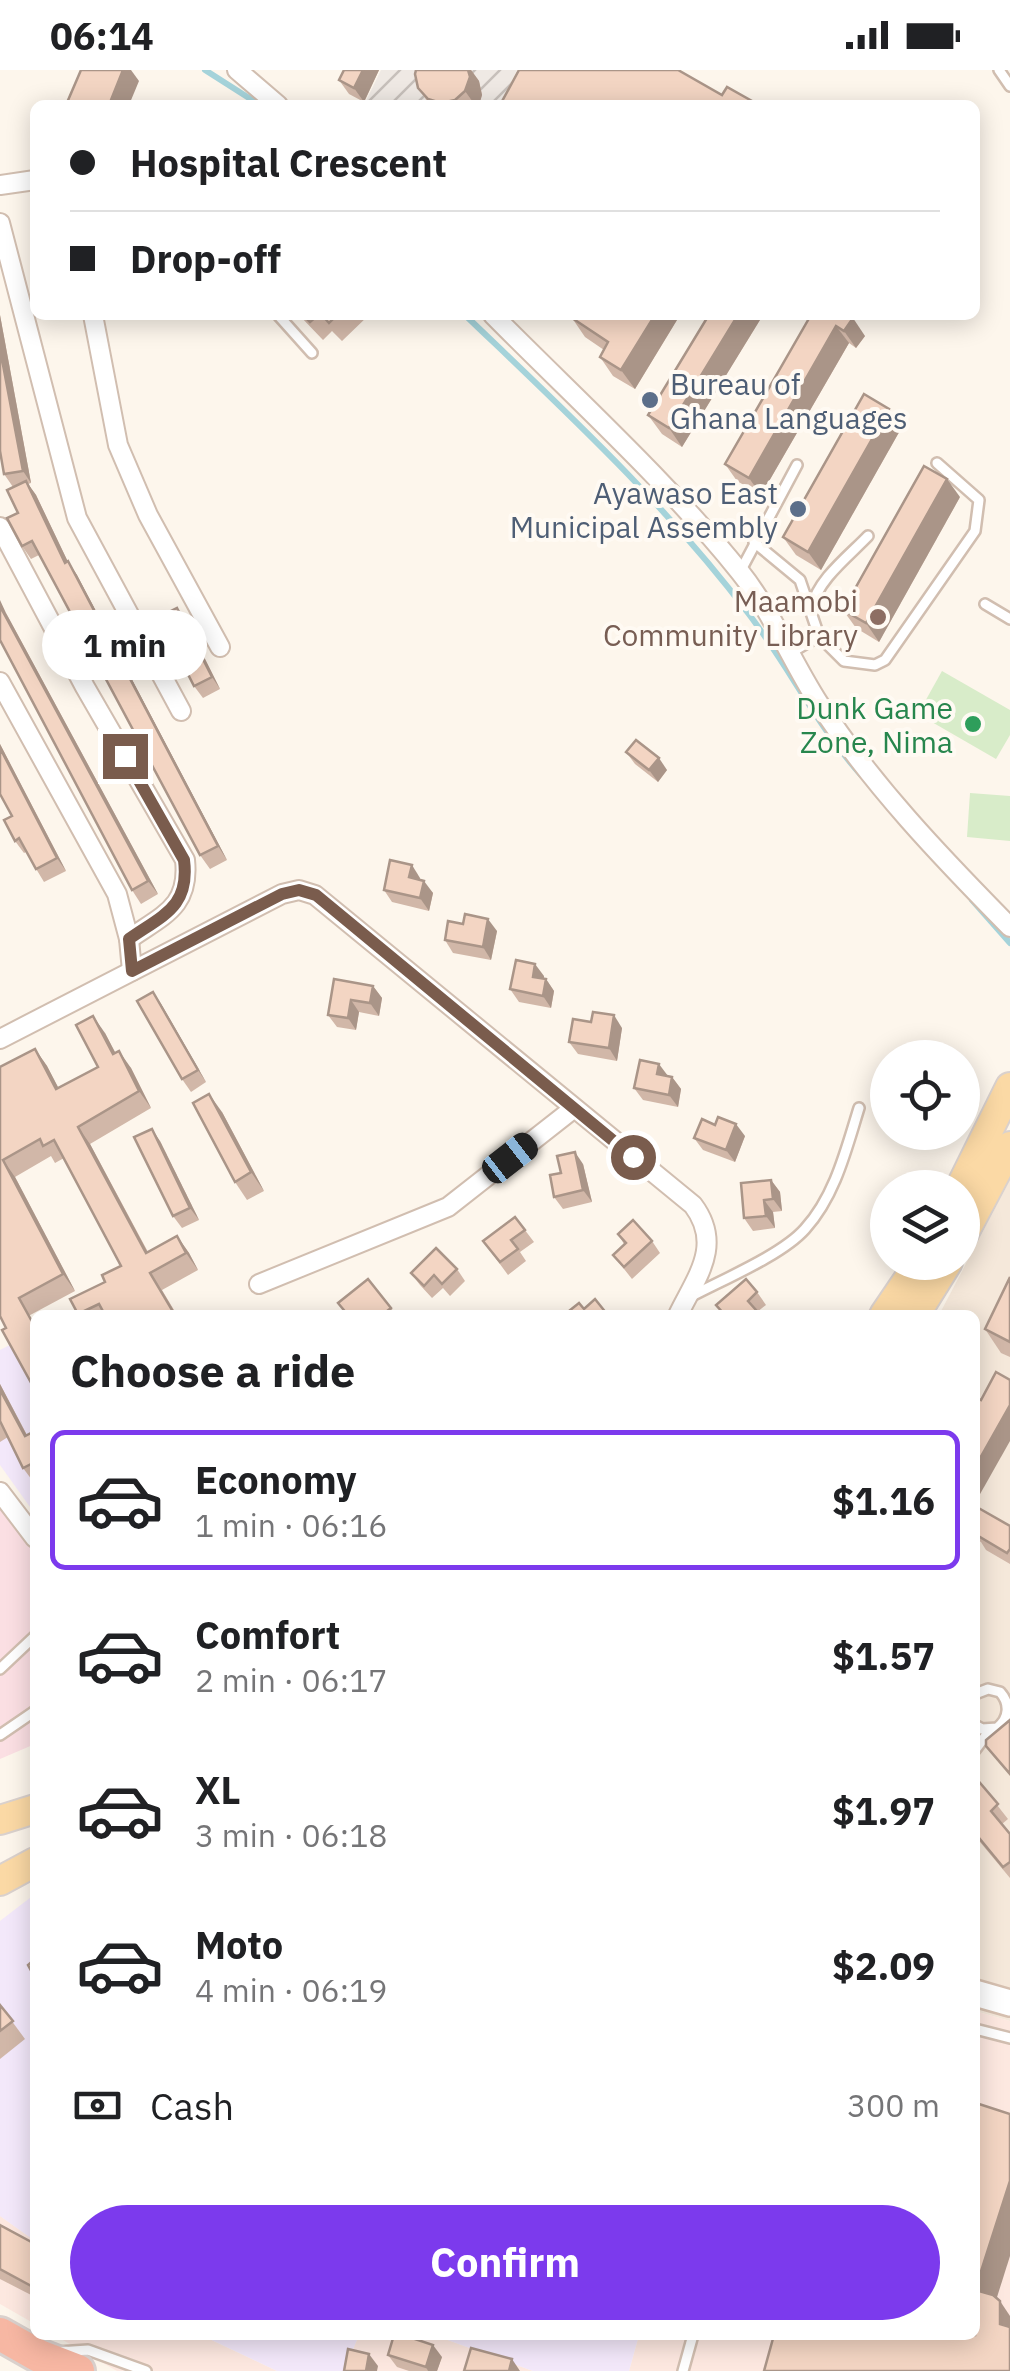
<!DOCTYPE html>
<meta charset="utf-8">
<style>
:root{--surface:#fff;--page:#f2f2f2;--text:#202124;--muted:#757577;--line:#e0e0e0;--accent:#7c3aed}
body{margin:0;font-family:"IBM Plex Sans",sans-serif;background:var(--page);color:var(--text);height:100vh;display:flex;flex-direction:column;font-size:38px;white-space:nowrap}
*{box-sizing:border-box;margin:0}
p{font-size:32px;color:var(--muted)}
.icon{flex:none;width:55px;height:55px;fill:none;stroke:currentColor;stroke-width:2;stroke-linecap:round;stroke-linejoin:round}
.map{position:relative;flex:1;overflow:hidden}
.sheet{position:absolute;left:30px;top:1240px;width:950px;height:1030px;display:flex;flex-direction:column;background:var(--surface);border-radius:15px;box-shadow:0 5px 25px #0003}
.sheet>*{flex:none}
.guide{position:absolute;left:30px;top:30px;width:950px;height:220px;border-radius:15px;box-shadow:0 5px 25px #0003;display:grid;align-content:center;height:220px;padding:0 40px;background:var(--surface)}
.controls{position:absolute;left:870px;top:970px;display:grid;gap:20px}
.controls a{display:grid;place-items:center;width:110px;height:110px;border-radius:50%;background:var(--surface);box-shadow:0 5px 25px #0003;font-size:50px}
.end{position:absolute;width:45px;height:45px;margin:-22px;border:12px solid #7a5c4d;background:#fff;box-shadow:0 0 0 5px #fff}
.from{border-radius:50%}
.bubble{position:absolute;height:70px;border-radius:35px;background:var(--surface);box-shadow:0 5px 25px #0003;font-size:32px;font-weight:700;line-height:70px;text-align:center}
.car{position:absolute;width:30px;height:60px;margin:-30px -15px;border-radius:12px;box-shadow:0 0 8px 2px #0007;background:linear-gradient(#222 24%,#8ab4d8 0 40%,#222 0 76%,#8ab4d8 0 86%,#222 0)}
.guide b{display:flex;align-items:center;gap:35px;height:95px;font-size:38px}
.guide b+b{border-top:2px solid var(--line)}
.guide i{width:25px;height:25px;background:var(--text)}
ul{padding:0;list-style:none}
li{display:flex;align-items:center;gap:30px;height:140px;margin:0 20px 15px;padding:0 20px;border:5px solid transparent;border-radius:15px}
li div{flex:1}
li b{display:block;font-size:38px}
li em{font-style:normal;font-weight:700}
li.selected{border-color:var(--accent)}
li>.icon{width:90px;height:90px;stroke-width:1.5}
h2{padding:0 40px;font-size:45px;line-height:120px}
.pay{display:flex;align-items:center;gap:25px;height:110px;padding:0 40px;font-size:38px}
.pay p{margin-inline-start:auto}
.cta{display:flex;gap:20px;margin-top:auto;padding:20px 40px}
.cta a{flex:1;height:115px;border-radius:60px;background:var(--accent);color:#fff;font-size:40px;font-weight:700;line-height:115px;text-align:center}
.status{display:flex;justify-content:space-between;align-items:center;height:70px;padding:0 50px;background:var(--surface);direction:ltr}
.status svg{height:28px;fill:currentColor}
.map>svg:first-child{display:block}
</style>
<div class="status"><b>06:14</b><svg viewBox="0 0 49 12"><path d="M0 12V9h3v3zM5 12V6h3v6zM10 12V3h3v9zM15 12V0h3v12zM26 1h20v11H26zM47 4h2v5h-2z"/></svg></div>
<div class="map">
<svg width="1010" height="2301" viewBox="0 0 1010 2301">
<defs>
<pattern id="industrial-furrows" width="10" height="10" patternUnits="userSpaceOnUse" patternTransform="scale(2.5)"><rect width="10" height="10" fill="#efe9e4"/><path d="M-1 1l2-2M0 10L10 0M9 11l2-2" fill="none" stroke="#c7c0bb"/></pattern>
</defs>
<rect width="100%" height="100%" fill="#fdf6ec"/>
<polygon fill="#f5e8da" points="1010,1110 1010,1951 975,1941 975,1245 939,1245"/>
<g fill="#fde8e0">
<polygon points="975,1941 1010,1951 1010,2301 629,2301 639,2265 975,2265"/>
<polygon points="0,2146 35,2171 35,2254 0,2234"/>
<polygon points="54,2265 201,2265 277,2301 117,2301"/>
<polygon points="359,2265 434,2265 533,2301 344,2301"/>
</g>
<polygon fill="url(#industrial-furrows)" points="381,0 517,0 500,35 364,35"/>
<g fill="#f3e8fa">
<polygon points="35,1262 35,1444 0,1395 0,1280"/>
<polygon points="35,1824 35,2171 0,2146 0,1851"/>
<polygon points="201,2265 359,2265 344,2301 277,2301"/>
<polygon points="434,2265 639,2265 629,2301 533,2301"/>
</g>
<polygon fill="#fbdfe3" points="0,1436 35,1483 35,1674 0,1689"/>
<g fill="#d8ecc9">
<polygon points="942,601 1010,640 1010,665 996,689 918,644"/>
<polygon points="970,723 1010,726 1010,771 967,767"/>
</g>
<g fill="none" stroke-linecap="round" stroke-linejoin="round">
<g stroke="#a5d3da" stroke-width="6">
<polyline points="205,0 260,35"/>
<path d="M465,245C564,340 665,433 748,543C788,595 817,656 861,705"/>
<polyline points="972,830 1010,873"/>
</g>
<defs>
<g id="lane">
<polyline points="999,0 1010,16"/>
<polyline points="278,245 312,283"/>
<polyline points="754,472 800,510 819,566 844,591 875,595 885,590 975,461 979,430 937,393"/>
<polyline points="741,500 797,395"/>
<polyline points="985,534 1010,549"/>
<path d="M812,537C817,510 850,485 868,466"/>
<polyline points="790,583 819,566"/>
<path d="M690,1227C722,1210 782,1185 805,1159C835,1126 846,1080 859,1038"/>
<polyline points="0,1599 35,1566"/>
<path d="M975,1624L988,1619L1000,1622C1010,1633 1010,1648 997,1658L982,1659L975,1655"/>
<polyline points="0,1665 35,1641"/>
<polyline points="975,1680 990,1660"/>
<polyline points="975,1959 1010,1968"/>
<polyline points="58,2282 88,2280 146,2301"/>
<polyline points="683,2301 693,2265"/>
</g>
<g id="street">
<polyline points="237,0 278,35"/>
<polyline points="0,115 35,110"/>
<polyline points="0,153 77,448 181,641"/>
<polyline points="93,245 118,375 148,445 220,577"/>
<path d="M493,245C576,329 666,410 740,502C772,542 791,590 818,632C872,715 941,787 1010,857"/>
<path d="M0,457L85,617L185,790C190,837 163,845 129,869"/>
<polyline points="0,612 117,824 129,869 132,901"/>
<path d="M0,969L282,824L299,820L315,825L693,1135C723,1175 697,1206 678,1245"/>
<polyline points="259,1214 448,1137 573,1039"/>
<polyline points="0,1422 35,1468"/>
</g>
<polyline id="secondary" points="975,1923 1010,1933"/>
<g id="primary">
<polyline points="960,1118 1010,1017"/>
<polyline points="962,1167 1010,1076"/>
<polyline points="884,1245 920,1192"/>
<polyline points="915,1245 948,1192"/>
<polyline points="0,1750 35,1739"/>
<polyline points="0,1811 35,1792"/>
</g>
<polyline id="highway" points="0,2264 39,2286 78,2301"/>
</defs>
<use href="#lane" stroke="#d1beb0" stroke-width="14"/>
<use href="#street" stroke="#d1beb0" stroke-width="22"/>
<use href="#secondary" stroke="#d6c0b0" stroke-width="30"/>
<use href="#primary" stroke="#dad1cd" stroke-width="32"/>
<use href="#highway" stroke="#dad1cd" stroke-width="38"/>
<use href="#lane" stroke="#fff" stroke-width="9"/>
<use href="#street" stroke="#fff" stroke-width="18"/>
<use href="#secondary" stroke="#fff" stroke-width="25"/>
<use href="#primary" stroke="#fbd9a5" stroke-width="28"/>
<use href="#highway" stroke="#f7b7a3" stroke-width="32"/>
</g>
<g fill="#d1b7a8">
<polygon points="344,0 379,0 364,32 349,24 339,10"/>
<polygon points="416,0 471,0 479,11 482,25 479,35 430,35 418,18"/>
<polygon points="0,245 31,413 28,414 36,425 68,492 77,505 227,790 210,799 200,785 39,485 31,489 22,476 16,416 13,417 4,404"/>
<polygon points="299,245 369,245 342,271 332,261 323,270"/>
<polygon points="680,245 635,319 613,306 600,287 604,280 585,267 572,248"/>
<polygon points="702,245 763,245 682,377 662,364 648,345 706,250"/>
<polygon points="811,245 865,266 856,278 849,273 761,425 737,411 725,394"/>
<polygon points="902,357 821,500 796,485 783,467"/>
<polygon points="960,427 879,572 856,558 843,540"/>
<polygon points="177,538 186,551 220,619 203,628 194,616"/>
<polygon points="6,543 158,824 141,834 132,820"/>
<polygon points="0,674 66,801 44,812 26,782 24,783 15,771 12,746 0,724"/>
<polygon points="626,682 667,700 658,712 635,694"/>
<polygon points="420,808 420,810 433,823 429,841 392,832 384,820"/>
<polygon points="463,854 497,861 491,890 453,883 445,870"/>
<polygon points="544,906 544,909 546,909 554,921 551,938 519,932 510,919"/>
<polygon points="373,916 382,928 379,946 359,942 356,960 337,957 328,945"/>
<polygon points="161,934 206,1012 191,1022 182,1009"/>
<polygon points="622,958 617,991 578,984 569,972"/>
<polygon points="105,963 115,983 131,998 151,1038 90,1074 148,1182 177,1166 189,1183 198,1200 162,1220 177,1245 78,1245 70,1229 105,1212 121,1196 64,1088 55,1093 51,1086 15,1107 75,1221 6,1258 0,997 35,979 47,996 58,1018 98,997"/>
<polygon points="672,1007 681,1019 678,1037 643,1030 634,1018"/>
<polygon points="222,1042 264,1121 247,1130 235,1112"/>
<polygon points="745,1066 735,1092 703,1080 694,1068"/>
<polygon points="160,1071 199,1150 182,1158 173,1146"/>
<polygon points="583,1094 592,1132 563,1139 554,1127 561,1103"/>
<polygon points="771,1110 780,1122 782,1141 773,1142 775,1158 753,1161 744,1148"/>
<polygon points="515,1147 534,1172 520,1182 526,1191 508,1205 483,1171"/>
<polygon points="618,1164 652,1171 660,1183 632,1209 613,1185 624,1174"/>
<polygon points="457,1199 465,1211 450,1226 443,1218 432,1228 420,1215 411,1203"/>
<polygon points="1010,1207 1010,1287 1001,1283 985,1259"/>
<polygon points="757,1222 766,1235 757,1242 759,1245 724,1245 716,1235"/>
<polygon points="338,1233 391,1238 396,1245 347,1245"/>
<polygon points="0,1314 27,1365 35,1361 35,1414 23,1398 8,1367 0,1372"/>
<polygon points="975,1436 1010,1456 1010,1494 986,1480 981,1472 975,1469"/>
<polygon points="975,1707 1008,1749 1002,1754 1010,1764 1010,1808 980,1772 978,1774 975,1771"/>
<polygon points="0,1935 25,1969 0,1989"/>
<polygon points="0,2155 35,2174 35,2227 0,2209"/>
<polygon points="388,2285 442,2287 437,2301 409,2301 397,2297"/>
</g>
<g fill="#aa9588">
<polygon points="123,0 131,0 139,11 129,35 109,35"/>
<polygon points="363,0 379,0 364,32 354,18"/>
<polygon points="468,0 471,0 479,11 482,25 479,35 475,35 465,21"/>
<polygon points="0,245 31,413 23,401 0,279"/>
<polygon points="655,245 680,245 635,319 621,300"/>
<polygon points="738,245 763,245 682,377 669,358"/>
<polygon points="853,248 865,266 856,278 844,261"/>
<polygon points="836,256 849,273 761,425 749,408"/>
<polygon points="889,339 902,357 821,500 808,482"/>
<polygon points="947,409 960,427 879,572 866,553"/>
<polygon points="26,411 36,425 68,492 77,505 227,790 218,776 65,493"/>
<polygon points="0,530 6,543 158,824 148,811 0,536"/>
<polygon points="177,538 186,551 220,619 212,607"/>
<polygon points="0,674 66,801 57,788 0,678"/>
<polygon points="659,688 667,700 658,712 649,700"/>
<polygon points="412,795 420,808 418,819 409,807"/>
<polygon points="424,811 433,823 429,841 420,828"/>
<polygon points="488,849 497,861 491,890 483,877"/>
<polygon points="535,894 544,906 542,919 533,907"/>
<polygon points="546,909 554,921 551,938 543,926"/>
<polygon points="373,916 382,928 379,946 370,933"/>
<polygon points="153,922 161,934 206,1012 198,1000"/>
<polygon points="351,930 359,942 356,960 348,948"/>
<polygon points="614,945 622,958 617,991 609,978"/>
<polygon points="93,946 105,963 125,1001 113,984"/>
<polygon points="35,979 47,996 68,1036 56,1019"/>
<polygon points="119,981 131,998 151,1038 139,1021"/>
<polygon points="659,994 668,1006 657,1004"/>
<polygon points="672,1007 681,1019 678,1037 669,1025"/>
<polygon points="209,1024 222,1042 264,1121 251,1102"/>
<polygon points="736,1054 745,1066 735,1092 726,1080"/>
<polygon points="78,1057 90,1074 157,1200 146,1183"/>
<polygon points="152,1059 160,1071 199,1150 190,1138"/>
<polygon points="575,1082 583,1094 592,1132 583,1120"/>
<polygon points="3,1090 15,1107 75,1221 63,1204"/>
<polygon points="771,1110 780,1122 782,1141 773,1129"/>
<polygon points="764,1130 773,1142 775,1158 766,1146"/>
<polygon points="177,1166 189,1183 198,1200 186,1183"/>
<polygon points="0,1314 35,1381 25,1366 0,1320"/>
<polygon points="1010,1335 1010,1371 975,1433 975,1397"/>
<polygon points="1010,2111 1010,2186 992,2243 975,2220"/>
<polygon points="1000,2231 1010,2246 1010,2269 1000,2254"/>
<polygon points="433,2275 442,2287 437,2301 428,2301 426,2297"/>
<polygon points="369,2284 378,2296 377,2301 366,2301"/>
<polygon points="512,2289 520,2301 509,2301"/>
</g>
<g fill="#f3d5c3" stroke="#aa9588" stroke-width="2.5">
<polygon points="81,0 123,0 109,35 66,35"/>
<polygon points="344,0 363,0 354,18 339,10"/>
<polygon points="416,0 468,0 470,7 465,21 455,30 441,33 428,29 418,18 415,4"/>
<polygon points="519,0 678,0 722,25 727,17 759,35 500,35"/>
<polygon points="303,245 318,245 310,252"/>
<polygon points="322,245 337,245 329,253"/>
<polygon points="574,245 655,245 621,300 600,287 608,272 572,248"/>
<polygon points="703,245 738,245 669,358 648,345 707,248"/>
<polygon points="811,245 848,245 853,248 844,261 836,256 749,408 725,394"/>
<polygon points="0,279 23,401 4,404 0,381"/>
<polygon points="864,324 889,339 808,482 783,467"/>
<polygon points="924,396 947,409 866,553 843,540"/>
<polygon points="26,411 65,493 68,491 218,776 200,785 32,471 22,476 7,448 18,443 7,420"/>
<polygon points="0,536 148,811 132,820 0,570"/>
<polygon points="177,538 212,607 194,616 159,547"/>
<polygon points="636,670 659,688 649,700 626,682"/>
<polygon points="0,678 57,788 36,799 19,768 15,771 4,750 12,746 0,724"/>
<polygon points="390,790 412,795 409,807 424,811 420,828 384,820"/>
<polygon points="465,844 488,849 483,877 445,870 448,851 463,854"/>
<polygon points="516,890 535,894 533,907 546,909 543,926 510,919"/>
<polygon points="334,909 373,916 370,933 351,930 348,948 328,945"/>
<polygon points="153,922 198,1000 182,1009 137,931"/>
<polygon points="593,942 614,945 609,978 569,972 573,949 591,952"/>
<polygon points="93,946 113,984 119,981 139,1021 78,1057 146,1183 177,1166 186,1183 150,1203 175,1245 105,1245 99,1234 78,1244 70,1229 105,1212 102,1205 121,1196 54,1070 43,1076 40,1069 3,1090 63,1204 19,1228 35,1257 35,1320 2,1260 6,1258 0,1246 0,997 35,979 56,1019 98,997 76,955"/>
<polygon points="640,990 659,994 657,1004 672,1007 669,1025 634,1018"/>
<polygon points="209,1024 251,1102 235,1112 193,1033"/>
<polygon points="718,1047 736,1054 726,1080 694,1068 702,1049 715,1055"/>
<polygon points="152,1059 190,1138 173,1146 134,1067"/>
<polygon points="575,1082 583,1120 554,1127 550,1105 561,1103 557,1086"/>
<polygon points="771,1110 773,1129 764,1130 766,1146 744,1148 741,1113"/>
<polygon points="515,1147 525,1160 511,1170 518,1179 500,1192 483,1171"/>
<polygon points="633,1150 652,1171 624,1197 613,1185 626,1173 618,1164"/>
<polygon points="436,1178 457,1199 442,1214 434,1205 424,1216 411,1203"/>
<polygon points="1010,1207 1010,1272 985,1259"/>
<polygon points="368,1209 391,1238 382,1245 348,1245 338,1233"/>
<polygon points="746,1209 757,1222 748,1231 756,1240 749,1245 725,1245 716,1235"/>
<polygon points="595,1229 607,1244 605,1245 564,1245 579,1233 584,1239"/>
<polygon points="996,1302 1010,1310 1010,1335 975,1397 975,1327 981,1330"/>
<polygon points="0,1320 25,1366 35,1361 35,1392 23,1398 0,1351"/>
<polygon points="975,1436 1010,1456 1010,1479 1007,1483 975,1464 977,1460 975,1459"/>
<polygon points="1010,1650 1010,1704 986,1676 986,1670"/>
<polygon points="975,1707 998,1734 991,1741 1010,1764 1010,1792 1003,1797 975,1763"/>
<polygon points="35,1889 35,1908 28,1895"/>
<polygon points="0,1935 13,1951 0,1961"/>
<polygon points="979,2034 1010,2044 1010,2111 975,2220 993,2225 1000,2231 1000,2254 1010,2257 1010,2301 764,2301 774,2265 975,2265 975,2047"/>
<polygon points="0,2155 35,2174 35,2218 0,2199"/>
<polygon points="394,2265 403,2265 433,2275 426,2297 388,2285"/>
<polygon points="471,2278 512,2289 509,2301 464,2301"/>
<polygon points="348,2279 369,2284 366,2301 344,2301"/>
</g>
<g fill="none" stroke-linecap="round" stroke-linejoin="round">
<path stroke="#7a5c4d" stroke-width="12" d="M125,686L184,790C190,837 163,845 129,869L132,901L282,824L299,820L316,825L633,1087"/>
</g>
<g fill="#5c6f8a" stroke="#fffaf3" stroke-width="4">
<circle cx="650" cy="330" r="10"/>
<circle cx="798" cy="439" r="10"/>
</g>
<circle fill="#8d6e63" stroke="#fffaf3" stroke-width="4" cx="878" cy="547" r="10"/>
<circle fill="#2e9e5b" stroke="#fffaf3" stroke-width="4" cx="973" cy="654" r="10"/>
<g text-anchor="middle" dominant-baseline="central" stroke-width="8" stroke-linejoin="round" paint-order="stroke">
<g font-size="30" fill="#4e5e75" stroke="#fffaf3" text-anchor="start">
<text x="670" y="313">Bureau of<tspan x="670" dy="34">Ghana Languages</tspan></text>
<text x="778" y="422" text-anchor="end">Ayawaso East<tspan x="778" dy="34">Municipal Assembly</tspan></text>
</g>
<g font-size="30" fill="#785e54" stroke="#fffaf3" text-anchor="end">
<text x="858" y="530">Maamobi<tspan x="858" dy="34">Community Library</tspan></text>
</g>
<g font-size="30" fill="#27864d" stroke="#fffaf3" text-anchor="end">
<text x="953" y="637">Dunk Game<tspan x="953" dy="34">Zone, Nima</tspan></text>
</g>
</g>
</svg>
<div class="controls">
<a><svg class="icon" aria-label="locate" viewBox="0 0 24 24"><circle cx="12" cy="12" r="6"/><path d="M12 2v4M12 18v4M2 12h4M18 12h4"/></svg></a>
<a><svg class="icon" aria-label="layers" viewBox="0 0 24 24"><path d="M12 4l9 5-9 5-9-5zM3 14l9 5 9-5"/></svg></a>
</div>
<i class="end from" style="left:633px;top:1087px"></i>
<i class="end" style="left:125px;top:686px"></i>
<div class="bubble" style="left:42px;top:540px;width:165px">1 min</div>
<i class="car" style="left:510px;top:1088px;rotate:52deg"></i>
<div class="guide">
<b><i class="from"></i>Hospital Crescent</b>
<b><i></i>Drop-off</b>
</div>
<section class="sheet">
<h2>Choose a ride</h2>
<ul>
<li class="selected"><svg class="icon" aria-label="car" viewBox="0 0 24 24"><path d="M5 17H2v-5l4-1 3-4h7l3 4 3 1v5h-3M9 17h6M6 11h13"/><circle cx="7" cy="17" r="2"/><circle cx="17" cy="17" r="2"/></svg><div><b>Economy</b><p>1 min · 06:16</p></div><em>$1.16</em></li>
<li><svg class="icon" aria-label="car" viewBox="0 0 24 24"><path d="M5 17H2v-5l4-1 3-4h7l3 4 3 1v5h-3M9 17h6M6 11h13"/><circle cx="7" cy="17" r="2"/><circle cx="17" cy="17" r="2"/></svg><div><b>Comfort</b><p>2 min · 06:17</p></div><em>$1.57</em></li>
<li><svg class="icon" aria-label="car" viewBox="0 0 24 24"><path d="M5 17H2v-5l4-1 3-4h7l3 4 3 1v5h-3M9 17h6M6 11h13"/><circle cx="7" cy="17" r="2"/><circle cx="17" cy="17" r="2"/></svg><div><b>XL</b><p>3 min · 06:18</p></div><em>$1.97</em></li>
<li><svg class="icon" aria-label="car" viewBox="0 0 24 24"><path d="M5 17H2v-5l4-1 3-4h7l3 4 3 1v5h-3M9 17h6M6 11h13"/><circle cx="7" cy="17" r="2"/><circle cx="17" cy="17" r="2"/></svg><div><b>Moto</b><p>4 min · 06:19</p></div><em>$2.09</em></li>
</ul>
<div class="pay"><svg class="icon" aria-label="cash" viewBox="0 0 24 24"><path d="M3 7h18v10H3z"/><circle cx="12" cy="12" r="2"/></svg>Cash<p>300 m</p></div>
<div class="cta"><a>Confirm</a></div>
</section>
</div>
